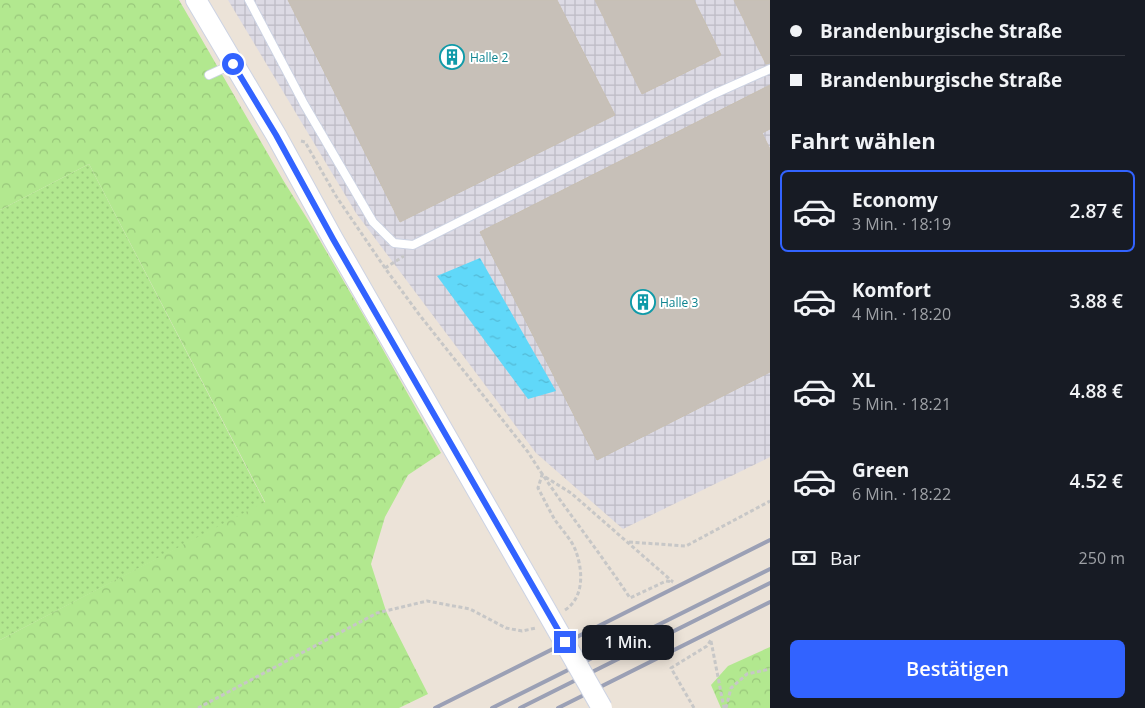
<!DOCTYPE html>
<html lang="de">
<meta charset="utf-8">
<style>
:root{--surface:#171b24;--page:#242831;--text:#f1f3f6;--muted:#9ea1a6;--line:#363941;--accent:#3263ff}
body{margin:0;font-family:"Open Sans",sans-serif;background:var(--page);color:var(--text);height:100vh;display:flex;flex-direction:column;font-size:19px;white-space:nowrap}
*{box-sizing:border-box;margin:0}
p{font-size:16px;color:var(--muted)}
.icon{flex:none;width:28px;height:28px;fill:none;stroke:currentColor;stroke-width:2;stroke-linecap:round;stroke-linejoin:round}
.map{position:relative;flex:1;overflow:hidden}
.side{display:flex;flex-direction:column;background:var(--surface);width:375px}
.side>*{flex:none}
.top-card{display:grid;align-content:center;height:110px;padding:0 20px;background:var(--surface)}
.end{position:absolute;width:22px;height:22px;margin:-11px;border:6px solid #3263ff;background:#fff;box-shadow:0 0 0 2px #fff}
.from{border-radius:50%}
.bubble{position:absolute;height:35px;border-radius:8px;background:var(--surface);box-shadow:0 2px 12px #0003;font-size:16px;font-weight:600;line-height:35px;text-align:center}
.top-card b{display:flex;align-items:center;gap:18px;height:48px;font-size:19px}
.top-card b+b{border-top:1px solid var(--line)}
.top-card i{width:12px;height:12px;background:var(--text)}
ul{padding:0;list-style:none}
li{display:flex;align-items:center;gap:15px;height:82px;margin:0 10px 8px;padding:0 10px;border:2px solid transparent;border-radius:8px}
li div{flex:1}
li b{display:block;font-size:19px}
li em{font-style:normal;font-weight:600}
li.on{border-color:var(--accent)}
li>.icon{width:45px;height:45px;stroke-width:1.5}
h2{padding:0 20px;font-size:22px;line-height:60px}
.pay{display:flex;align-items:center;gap:12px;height:55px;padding:0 20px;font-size:19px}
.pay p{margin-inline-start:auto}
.button{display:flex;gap:10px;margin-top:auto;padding:10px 20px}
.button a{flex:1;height:58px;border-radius:8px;background:var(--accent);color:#fff;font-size:20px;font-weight:600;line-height:58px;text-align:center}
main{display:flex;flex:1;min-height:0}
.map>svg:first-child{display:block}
</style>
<main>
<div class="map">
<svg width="770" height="708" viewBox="0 0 770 708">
<defs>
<pattern id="industrial-grid" width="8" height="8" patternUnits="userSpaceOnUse" patternTransform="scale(1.25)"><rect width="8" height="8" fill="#dcdae4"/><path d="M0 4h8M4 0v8" fill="none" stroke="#bdbbc4"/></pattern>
<pattern id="grass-dots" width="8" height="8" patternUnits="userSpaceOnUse" patternTransform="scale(1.25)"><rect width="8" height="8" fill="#b2e88f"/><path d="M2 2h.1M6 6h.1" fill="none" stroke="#99c77b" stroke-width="1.8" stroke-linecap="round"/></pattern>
<pattern id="forest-crowns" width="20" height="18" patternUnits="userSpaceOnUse" patternTransform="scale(1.25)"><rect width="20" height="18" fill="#b2e88f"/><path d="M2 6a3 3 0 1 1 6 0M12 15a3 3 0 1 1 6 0" fill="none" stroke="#99c77b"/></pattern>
<pattern id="water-ripples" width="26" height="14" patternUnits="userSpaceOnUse" patternTransform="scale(1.25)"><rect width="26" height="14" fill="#60d8f9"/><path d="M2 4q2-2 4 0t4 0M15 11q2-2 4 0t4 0" fill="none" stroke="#53b9d5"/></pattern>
</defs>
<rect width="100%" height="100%" fill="#ece3d8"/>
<polygon fill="url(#industrial-grid)" points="228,0 770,0 770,457 623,529 536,453 356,213"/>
<polygon fill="url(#grass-dots)" points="89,164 265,503 0,640 0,210"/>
<g fill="url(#forest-crowns)">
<polygon points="0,0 179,0 283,180 308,220 368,323 441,453 408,475 385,517 371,564 386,611 428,694 399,708 0,708 0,640 265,502 89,164 0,210"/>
<polygon points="770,647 770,708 721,708 711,685 728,666"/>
</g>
<polygon fill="url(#water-ripples)" points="480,258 556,391 528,399 437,276"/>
<g fill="#c7c0b8" stroke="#c7bfb2">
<polygon points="288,0 557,0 615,115 400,222"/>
<polygon points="595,0 694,0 721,55 642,94"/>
<polygon points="734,0 770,0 770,63 766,64"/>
<polygon points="770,85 770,129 762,133 770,149 770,372 597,460 480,232"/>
</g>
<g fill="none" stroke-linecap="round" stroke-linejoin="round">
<defs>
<g id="service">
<polyline points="249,0 304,104 373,222 394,243 413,245 714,94 770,69"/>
<polyline points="209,75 233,64"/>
</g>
<polyline id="tertiary" points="196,0 276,135 333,239 527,577"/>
</defs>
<use href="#service" stroke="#cdd3e3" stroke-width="10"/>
<use href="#tertiary" stroke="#cdd3e3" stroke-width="22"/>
<g stroke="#c7c7c7" stroke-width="3" stroke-dasharray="4 2.5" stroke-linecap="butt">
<path d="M301,141L305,142L336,196L385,268L418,313L528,452C559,502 597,548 630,598L666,581L673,582"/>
<polyline points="385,268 404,256"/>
<polyline points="629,542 686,546 770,501"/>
<path d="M565,610C585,597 583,569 575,549C571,539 561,529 555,520C549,510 544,499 538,488L542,475L571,493L673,582"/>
<polyline points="711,641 724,708"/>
<polyline points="198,708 377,613 427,601 470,609 506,628 522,631 536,628"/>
<polyline points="694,708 671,668 707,646 711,640"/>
<polyline points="726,708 731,688 747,674 770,669"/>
</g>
<use href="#service" stroke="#fff" stroke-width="8"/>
<use href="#tertiary" stroke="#fff" stroke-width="20"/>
<g stroke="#9ba0b5" stroke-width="4">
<polyline points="435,708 770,540"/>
<polyline points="492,708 770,569"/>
<polyline points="520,708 770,583"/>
<polyline points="558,708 770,602"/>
</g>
<defs>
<polyline id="tertiary-bridge" points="527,577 602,708"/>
</defs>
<use href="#tertiary-bridge" stroke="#cdd3e3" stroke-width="22" stroke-linecap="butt"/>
<use href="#tertiary-bridge" stroke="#fff" stroke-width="20"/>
</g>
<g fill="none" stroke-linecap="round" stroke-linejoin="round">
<polyline stroke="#3263ff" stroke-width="6" points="233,64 276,135 333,239 565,642"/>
</g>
<defs>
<symbol id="building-ring" viewBox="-11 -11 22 22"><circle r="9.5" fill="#fff" stroke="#0f9aa8" stroke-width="1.5"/><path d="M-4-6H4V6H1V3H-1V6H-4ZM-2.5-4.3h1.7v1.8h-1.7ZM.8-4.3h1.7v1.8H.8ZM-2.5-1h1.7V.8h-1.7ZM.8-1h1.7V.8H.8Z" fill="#0f9aa8"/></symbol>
</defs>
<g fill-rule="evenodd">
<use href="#building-ring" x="438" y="43" width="28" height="28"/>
<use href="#building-ring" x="629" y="288" width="28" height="28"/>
</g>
<g text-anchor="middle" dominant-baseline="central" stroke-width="4" stroke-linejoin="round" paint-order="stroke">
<g font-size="12" fill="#0d838f" stroke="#fff" text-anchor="start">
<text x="470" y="57">Halle 2</text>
<text x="660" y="302">Halle 3</text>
</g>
</g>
</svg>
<i class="end from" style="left:233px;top:64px"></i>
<i class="end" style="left:565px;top:642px"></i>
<div class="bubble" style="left:582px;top:625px;width:92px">1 Min.</div>
</div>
<section class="side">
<div class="top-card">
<b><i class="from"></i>Brandenburgische Straße</b>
<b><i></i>Brandenburgische Straße</b>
</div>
<h2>Fahrt wählen</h2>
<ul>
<li class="on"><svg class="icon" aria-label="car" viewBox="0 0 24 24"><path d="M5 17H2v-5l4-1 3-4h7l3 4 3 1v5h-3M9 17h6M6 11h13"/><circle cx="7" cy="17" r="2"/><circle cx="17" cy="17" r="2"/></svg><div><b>Economy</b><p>3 Min. · 18:19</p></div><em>2.87 €</em></li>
<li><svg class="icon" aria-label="car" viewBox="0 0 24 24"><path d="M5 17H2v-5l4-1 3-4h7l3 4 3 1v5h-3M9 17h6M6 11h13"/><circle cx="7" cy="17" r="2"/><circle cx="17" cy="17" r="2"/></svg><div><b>Komfort</b><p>4 Min. · 18:20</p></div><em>3.88 €</em></li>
<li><svg class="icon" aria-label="car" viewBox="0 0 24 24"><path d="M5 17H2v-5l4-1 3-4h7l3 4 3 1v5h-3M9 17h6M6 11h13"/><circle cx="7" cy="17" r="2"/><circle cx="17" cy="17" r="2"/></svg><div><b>XL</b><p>5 Min. · 18:21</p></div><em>4.88 €</em></li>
<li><svg class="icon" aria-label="car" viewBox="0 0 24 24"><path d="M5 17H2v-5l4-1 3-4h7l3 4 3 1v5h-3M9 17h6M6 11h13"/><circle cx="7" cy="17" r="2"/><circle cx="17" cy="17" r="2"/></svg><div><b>Green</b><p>6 Min. · 18:22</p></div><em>4.52 €</em></li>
</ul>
<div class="pay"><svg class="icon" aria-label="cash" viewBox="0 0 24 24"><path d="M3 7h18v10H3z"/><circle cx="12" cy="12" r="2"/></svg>Bar<p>250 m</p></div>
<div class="button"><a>Bestätigen</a></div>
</section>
</main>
